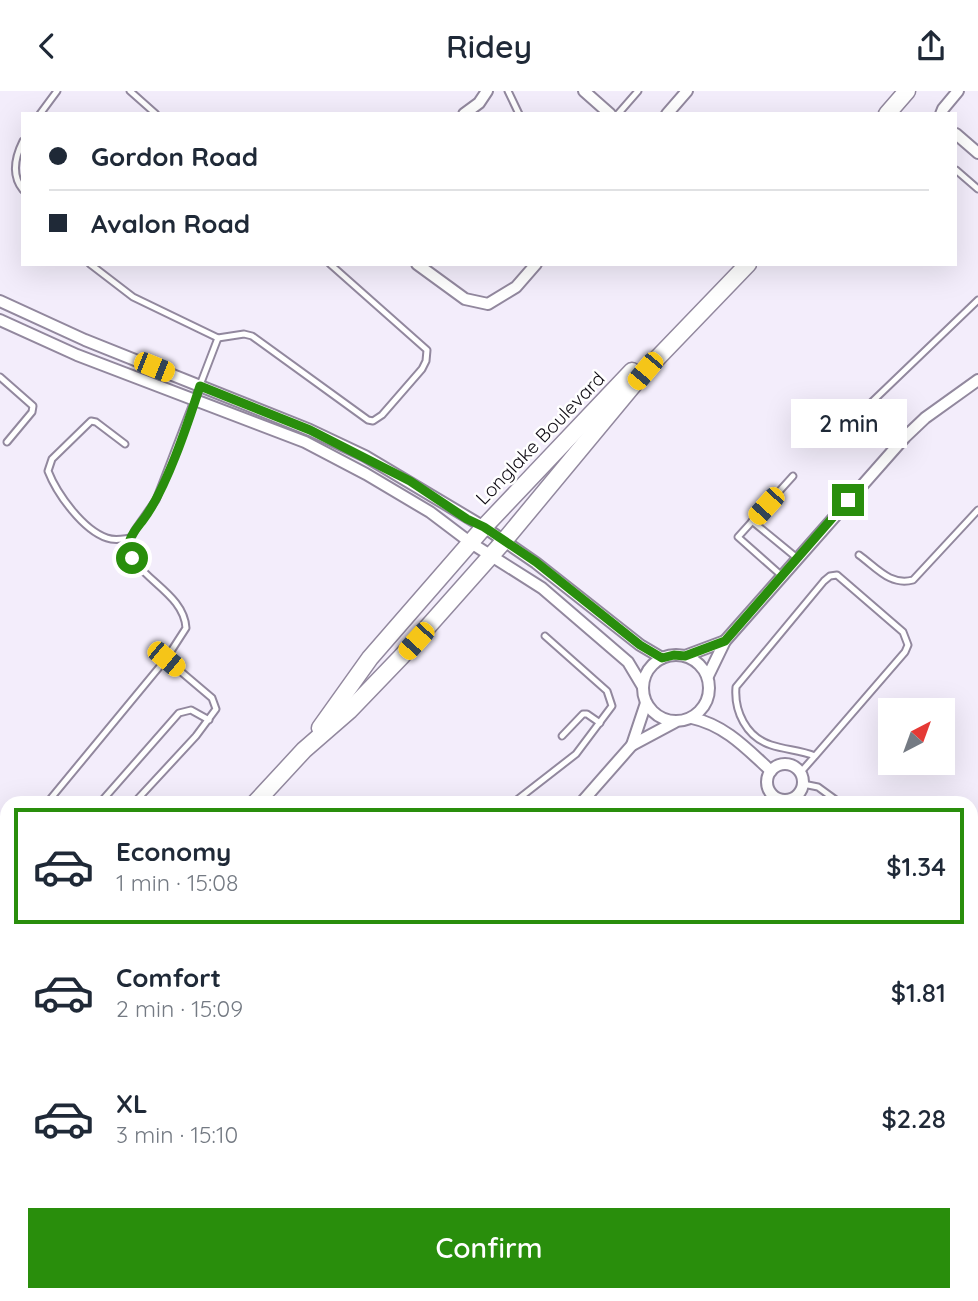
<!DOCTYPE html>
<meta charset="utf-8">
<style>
:root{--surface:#fff;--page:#f2f2f3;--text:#1f2937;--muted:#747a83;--line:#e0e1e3;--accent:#298e0c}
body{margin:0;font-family:Quicksand,sans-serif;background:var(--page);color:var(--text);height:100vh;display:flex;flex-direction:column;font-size:26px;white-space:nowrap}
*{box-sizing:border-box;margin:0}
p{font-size:23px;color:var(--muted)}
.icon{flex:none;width:38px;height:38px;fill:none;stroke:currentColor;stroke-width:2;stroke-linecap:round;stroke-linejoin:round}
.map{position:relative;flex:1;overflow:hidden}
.drawer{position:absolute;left:0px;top:705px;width:978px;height:506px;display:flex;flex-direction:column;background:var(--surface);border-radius:21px 21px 0 0;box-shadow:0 7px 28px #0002}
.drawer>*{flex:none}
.top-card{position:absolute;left:21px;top:21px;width:936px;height:154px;border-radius:0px;box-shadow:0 7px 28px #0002;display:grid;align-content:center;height:154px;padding:0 28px;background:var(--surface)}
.needle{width:46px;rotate:41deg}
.controls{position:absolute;left:878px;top:607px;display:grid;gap:14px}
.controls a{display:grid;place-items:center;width:77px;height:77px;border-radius:0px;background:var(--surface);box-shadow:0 7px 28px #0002;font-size:35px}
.end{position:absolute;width:32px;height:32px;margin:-16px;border:9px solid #298e0c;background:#fff;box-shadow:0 0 0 4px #fff}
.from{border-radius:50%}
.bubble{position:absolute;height:49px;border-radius:0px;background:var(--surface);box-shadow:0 7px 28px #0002;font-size:23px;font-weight:600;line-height:49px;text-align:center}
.car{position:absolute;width:21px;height:42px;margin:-21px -10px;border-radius:9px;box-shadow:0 0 5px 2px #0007;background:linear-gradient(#f5c518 24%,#345 0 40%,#f5c518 0 76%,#345 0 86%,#f5c518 0)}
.top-card b{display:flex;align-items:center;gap:24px;height:66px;font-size:26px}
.top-card b+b{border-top:2px solid var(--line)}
.top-card i{width:18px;height:18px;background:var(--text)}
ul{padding:12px 0 0;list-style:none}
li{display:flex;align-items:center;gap:21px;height:116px;margin:0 14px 10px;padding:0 14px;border:4px solid transparent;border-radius:0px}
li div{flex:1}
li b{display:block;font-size:26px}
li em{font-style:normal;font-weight:600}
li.selected{border-color:var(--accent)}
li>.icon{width:63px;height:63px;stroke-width:1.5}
.action{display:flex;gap:14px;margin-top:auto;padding:14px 28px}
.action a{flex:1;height:80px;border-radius:0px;background:var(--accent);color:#fff;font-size:28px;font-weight:600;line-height:80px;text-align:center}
header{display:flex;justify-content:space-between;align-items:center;height:91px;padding:0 28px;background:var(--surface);font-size:32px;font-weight:600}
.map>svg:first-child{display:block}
</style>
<header><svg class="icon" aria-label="back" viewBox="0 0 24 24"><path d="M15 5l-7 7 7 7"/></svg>Ridey<svg class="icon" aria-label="share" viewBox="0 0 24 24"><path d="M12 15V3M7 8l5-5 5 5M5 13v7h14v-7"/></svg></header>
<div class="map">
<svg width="978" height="1210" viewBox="0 0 978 1210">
<rect width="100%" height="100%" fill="#f3edfb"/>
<g fill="#d2d698">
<polygon points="978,758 978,1004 971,1008 971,761"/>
<polygon points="420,1204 724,1204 717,1210 414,1210"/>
</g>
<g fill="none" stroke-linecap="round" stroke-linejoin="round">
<g stroke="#7997b5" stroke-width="3.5">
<polyline points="971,916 978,911"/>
<polyline points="515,1210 521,1204"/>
</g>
<defs>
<g id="service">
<polyline points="130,0 156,23"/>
<polyline points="508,0 519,23"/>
<polyline points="40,23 57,0"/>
<polyline points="618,23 638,0"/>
<path d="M23,50C15,66 11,84 23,99"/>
<polyline points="956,79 978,98"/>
<polyline points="90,173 133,206 218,247 244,243 252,245 368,329 373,330 382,324 422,278 426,270 427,259 330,173"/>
<polyline points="0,286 33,315 32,321 7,351"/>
<polyline points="851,331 978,209"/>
<path d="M125,353L96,331L91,330L52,368L48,380C57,403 83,439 107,447C115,450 122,448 130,447"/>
<polyline points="752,430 797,467"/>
<path d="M859,464C877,477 890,495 913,489L978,419"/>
<polyline points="782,485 738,446 793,385"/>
<polyline points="562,645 583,623 587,623 600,632"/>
<path d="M800,682L815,665L905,561L908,554L903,541L837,484L830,485L824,490L736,596C734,620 746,646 771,654C786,659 800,659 815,665"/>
<polyline points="803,693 818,696 840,712"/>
<polyline points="47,712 166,568"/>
<polyline points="100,712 179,622 191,619 209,629"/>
<path d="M134,712L196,645L216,618L212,607L166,568L186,537C184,500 132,486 128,453L135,439L156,409L218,247"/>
<polyline points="513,712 576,663 612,615 607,600 545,545"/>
<polyline points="0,769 7,761"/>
<polyline points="0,831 7,826"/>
</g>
<g id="minor">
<polyline points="584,0 610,23"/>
<polyline points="464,23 479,12 487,0"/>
<polyline points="667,23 687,0"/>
<polyline points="941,23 943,18 958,0"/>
<polyline points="956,43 978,62"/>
<polyline points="417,173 465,208 488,213 516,196 536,173"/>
<polyline points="0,210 85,249 310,339 365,365 484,436 536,472 640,554 662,567"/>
<polyline points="0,229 77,264 305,351 366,383 430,421 471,452 542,497 628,571 643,596"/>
<circle cx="676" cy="597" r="33"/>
<polyline points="685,565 725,550"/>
<polyline points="708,585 725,550 905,346 925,327 978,289"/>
<path d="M692,627C725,634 747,658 771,680"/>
<polyline points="632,654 646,612"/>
<circle cx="785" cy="691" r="18"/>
<polyline points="581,712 632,654 675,631"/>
<polyline points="971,1062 978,1073"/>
<polyline points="971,1088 978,1083"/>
<polyline points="971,1110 978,1120"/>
<polyline points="130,1204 132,1210"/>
<polyline points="879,1204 883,1210"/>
<polyline points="954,1204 958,1210"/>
<polyline points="809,1210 816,1204"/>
</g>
<g id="secondary">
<polyline points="887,23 907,0"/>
<polyline points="320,637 370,567 484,436 632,280"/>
<polyline points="255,712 304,659 350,619 401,566 504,450 645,280 748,173"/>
<polyline points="0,939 7,934"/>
</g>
<g id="primary">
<polyline points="0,1154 7,1166"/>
<polyline points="30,1204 33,1210"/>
</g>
</defs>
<use href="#service" stroke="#92889e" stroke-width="9"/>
<use href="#minor" stroke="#92889e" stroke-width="14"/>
<use href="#secondary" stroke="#92889e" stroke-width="19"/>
<use href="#primary" stroke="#6e591a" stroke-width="21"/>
<use href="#service" stroke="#fff" stroke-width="5"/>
<use href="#minor" stroke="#fff" stroke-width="10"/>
<use href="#secondary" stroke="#fff" stroke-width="16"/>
<use href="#primary" stroke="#c7b577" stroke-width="18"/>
</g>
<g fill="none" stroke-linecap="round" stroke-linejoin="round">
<path stroke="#298e0c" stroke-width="9" d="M132,467C124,451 133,442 143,429C166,399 188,332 200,295L310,339L410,390L467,428L484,436L536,471L640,554L662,567L674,564L685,565L725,550L848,409"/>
</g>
<g text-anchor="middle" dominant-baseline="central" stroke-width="5" stroke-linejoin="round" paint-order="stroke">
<g font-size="19" fill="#0f0b13" stroke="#fff">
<text transform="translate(540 347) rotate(-46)">Longlake Boulevard</text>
</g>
</g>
</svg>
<div class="controls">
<a><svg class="needle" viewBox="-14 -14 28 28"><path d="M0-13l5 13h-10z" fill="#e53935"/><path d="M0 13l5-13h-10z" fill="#747a83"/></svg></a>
</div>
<i class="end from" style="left:132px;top:467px"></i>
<i class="end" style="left:848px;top:409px"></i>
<div class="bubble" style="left:791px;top:308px;width:116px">2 min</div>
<i class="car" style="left:154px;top:276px;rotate:112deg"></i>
<i class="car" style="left:645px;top:280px;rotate:220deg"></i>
<i class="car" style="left:766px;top:415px;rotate:222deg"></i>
<i class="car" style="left:416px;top:550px;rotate:222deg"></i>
<i class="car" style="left:166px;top:568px;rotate:130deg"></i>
<div class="top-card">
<b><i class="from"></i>Gordon Road</b>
<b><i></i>Avalon Road</b>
</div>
<section class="drawer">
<ul>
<li class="selected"><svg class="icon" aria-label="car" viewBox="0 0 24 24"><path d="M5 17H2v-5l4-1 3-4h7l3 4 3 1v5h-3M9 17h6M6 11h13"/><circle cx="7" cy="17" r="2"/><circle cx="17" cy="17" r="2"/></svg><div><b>Economy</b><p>1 min · 15:08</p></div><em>$1.34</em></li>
<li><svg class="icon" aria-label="car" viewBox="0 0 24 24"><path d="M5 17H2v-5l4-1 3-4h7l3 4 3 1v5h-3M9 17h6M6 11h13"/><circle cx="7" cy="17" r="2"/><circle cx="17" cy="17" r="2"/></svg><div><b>Comfort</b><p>2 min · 15:09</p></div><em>$1.81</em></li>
<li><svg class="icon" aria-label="car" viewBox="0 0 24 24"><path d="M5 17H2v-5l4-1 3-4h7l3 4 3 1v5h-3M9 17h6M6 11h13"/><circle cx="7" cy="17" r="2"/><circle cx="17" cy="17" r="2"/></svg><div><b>XL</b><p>3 min · 15:10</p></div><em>$2.28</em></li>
</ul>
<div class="action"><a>Confirm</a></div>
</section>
</div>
